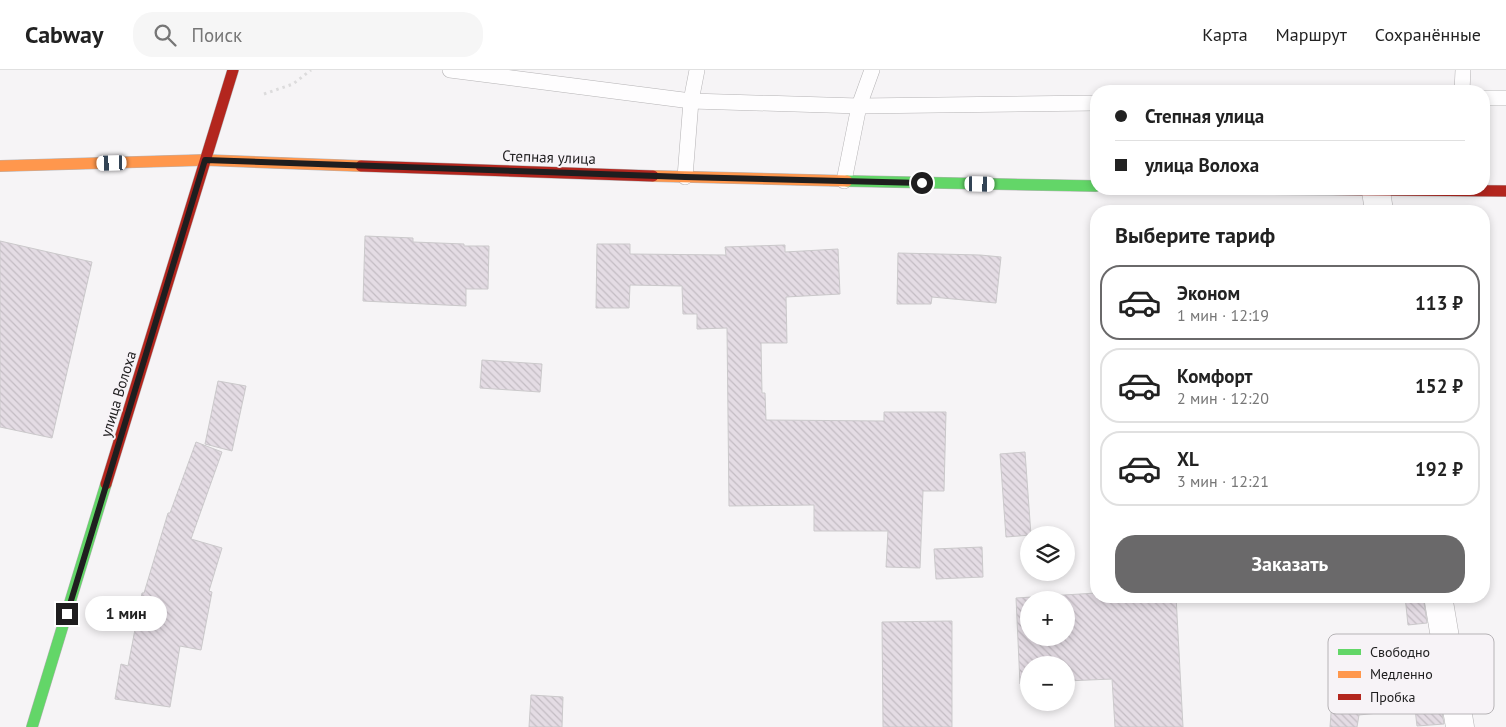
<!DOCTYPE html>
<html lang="ru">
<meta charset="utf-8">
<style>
:root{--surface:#fff;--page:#f6f6f6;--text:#222;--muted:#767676;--line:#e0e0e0;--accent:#6a696a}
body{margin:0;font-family:"PT Sans",sans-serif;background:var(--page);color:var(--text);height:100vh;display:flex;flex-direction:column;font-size:19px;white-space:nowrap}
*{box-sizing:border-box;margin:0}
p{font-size:16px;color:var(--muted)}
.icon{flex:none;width:28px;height:28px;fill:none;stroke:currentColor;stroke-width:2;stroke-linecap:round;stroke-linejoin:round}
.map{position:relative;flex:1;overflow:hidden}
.panel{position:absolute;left:1090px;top:135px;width:400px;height:398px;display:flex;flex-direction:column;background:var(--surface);border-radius:20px;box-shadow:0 2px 8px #0003}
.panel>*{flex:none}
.top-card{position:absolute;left:1090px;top:15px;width:400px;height:110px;border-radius:20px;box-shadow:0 2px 8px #0003;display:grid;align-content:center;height:110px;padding:0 25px;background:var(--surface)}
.controls{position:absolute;left:1020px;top:456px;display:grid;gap:10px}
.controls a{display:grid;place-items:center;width:55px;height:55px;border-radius:50%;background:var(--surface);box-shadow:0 2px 8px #0003;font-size:25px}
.end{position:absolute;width:22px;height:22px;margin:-11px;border:6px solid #1f1e1f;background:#fff;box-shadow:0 0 0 2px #fff}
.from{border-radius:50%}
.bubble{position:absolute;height:35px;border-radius:18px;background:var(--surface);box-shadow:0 2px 8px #0003;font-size:16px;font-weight:600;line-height:35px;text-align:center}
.car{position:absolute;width:15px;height:30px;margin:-15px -8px;border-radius:6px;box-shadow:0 0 4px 1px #0007;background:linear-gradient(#fff 24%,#345 0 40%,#fff 0 76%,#345 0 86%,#fff 0)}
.top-card b{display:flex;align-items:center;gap:18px;height:48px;font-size:19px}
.top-card b+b{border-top:1px solid var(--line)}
.top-card i{width:12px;height:12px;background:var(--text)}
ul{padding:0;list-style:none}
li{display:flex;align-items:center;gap:15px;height:75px;margin:0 10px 8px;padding:0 15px;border:2px solid var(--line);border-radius:20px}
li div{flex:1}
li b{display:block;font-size:19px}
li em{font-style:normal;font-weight:600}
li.current{border-color:var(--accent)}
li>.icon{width:45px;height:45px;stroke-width:1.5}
h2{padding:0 25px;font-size:22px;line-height:60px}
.primary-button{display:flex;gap:10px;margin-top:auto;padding:10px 25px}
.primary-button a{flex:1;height:58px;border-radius:20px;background:var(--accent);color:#fff;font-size:20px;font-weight:600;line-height:58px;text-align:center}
header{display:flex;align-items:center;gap:30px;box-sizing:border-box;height:70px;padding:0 25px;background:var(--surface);border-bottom:1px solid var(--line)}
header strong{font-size:24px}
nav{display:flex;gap:28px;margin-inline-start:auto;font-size:18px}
.search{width:350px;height:45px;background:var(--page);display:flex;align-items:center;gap:12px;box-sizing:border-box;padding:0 18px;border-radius:20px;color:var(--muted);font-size:19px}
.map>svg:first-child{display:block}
</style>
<header>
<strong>Cabway</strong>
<div class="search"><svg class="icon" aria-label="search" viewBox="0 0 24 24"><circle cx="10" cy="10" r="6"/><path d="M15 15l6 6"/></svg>Поиск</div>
<nav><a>Карта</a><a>Маршрут</a><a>Сохранённые</a></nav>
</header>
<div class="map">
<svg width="1506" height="657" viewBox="0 0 1506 657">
<defs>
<pattern id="building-back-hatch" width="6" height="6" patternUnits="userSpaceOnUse" patternTransform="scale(1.25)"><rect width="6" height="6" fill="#e4dce4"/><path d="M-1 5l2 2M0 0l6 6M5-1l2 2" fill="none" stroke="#c3bcc3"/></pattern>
</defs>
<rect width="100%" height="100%" fill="#f6f4f6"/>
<g fill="url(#building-back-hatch)" stroke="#cbc9cb" fill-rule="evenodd">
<polygon points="365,166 413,168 413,172 464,174 464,176 489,176 488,219 466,219 466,236 363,231"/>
<polygon points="0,171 92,192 52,368 0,357"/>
<polygon points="597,174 630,174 630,184 726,185 725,177 785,175 785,182 838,179 840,224 786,227 787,273 761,273 762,323 765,323 766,350 884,351 884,342 946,342 944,421 923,421 920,498 886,497 888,461 814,461 814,435 729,436 727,258 697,259 697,244 683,244 682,216 630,215 629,238 596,238"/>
<polygon points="898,183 980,185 1001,187 996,233 932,227 931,234 897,234"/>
<polygon points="482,290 542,294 540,322 480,318"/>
<polygon points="218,311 246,316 232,381 205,374"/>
<polygon points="196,372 222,382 191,469 222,478 209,521 212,522 201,580 180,576 170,637 115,629 121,594 128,596 142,523 144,523 168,443 170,443"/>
<polygon points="1025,382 1031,465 1006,467 1000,384"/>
<polygon points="982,477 983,507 936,509 934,479"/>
<path d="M1096,523V526H1115V530L1176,526L1183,657H1115L1112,609L1066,611V595H1029V613L1020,614L1016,528ZM1029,530H1066V568H1029Z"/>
<polygon points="1405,526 1423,526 1427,553 1408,555"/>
<polygon points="952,551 952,657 883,657 882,552"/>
<polygon points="1436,606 1444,654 1417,656 1415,639 1359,645 1357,657 1330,657 1333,616"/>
<polygon points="531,625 563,627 562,657 529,657"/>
</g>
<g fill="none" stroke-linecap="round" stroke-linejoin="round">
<defs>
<g id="lane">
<polyline points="450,0 691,31 859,36 1096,33"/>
<polyline points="1462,21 1463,0"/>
<polyline points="1484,28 1506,28"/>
<polyline points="685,107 691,31 697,0"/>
<polyline points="844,111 859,36 872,0"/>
</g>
<g id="street">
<polyline points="1376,121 1379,141"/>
<polyline points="1438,526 1460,657"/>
</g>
<g id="fast">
<polyline points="847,111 1096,116"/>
<polyline points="32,657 106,414"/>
</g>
<g id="slow">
<polyline points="0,96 205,90 361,96"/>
<polyline points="653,106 847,111"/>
</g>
<g id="jam">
<polyline points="361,96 653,106"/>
<polyline points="1274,119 1506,121"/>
<polyline points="106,414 233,0"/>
</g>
</defs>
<use href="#lane" stroke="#b5b3b5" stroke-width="16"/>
<use href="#street" stroke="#b5b3b5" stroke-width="29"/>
<use href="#fast" stroke="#b5b3b5" stroke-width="12"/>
<use href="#slow" stroke="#b5b3b5" stroke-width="12"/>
<use href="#jam" stroke="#b5b3b5" stroke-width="12"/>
<polyline stroke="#dcdbdc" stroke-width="3" stroke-dasharray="2.5 4" stroke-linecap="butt" points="264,24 293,14 311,0"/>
<use href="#lane" stroke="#fefdfe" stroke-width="15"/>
<use href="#street" stroke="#fefdfe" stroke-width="28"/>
<use href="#fast" stroke="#63d668" stroke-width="11"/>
<use href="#slow" stroke="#ff974d" stroke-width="11"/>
<use href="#jam" stroke="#b3261e" stroke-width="11"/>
</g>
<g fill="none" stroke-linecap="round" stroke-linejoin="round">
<polyline stroke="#1f1e1f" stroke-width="6" points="67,544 205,90 685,107 922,113"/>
</g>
<g text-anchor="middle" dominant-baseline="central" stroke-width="4" stroke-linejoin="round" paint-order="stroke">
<g font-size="15" fill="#1f1e1f" stroke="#f7f3f7">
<text transform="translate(549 87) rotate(2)">Степная улица</text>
<text transform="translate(118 324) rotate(-73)">улица Волоха</text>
</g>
</g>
<rect x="1328" y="564" width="166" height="80" rx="8" fill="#f7f3f7" stroke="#b6b3b6" stroke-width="1"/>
<rect x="1338" y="579" width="23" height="6" fill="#63d668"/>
<rect x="1338" y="601" width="23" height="7" fill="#ff974d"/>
<rect x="1338" y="624" width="23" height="6" fill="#b3261e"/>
<g font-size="14" fill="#1f1e1f">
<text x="1370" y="587">Свободно</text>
<text x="1370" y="609">Медленно</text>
<text x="1370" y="632">Пробка</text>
</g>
</svg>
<div class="controls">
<a><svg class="icon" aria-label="layers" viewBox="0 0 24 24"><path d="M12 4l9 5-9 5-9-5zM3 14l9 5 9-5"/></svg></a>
<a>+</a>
<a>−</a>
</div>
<i class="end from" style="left:922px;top:113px"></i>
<i class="end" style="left:67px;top:544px"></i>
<div class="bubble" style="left:85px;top:526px;width:82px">1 мин</div>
<i class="car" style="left:112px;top:93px;rotate:268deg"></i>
<i class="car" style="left:980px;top:114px;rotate:91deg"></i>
<div class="top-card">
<b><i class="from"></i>Степная улица</b>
<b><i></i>улица Волоха</b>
</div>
<section class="panel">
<h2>Выберите тариф</h2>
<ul>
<li class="current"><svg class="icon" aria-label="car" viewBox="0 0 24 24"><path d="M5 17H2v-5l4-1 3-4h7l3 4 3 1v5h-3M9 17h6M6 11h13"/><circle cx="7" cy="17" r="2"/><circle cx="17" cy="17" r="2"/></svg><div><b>Эконом</b><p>1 мин · 12:19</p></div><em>113 ₽</em></li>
<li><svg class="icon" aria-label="car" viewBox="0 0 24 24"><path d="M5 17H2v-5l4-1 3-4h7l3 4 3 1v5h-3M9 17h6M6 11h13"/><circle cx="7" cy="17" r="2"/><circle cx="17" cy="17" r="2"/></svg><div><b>Комфорт</b><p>2 мин · 12:20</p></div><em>152 ₽</em></li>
<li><svg class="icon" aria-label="car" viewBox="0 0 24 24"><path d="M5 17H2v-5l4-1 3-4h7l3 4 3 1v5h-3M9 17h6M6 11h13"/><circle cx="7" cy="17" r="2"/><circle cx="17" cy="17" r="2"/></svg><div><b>XL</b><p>3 мин · 12:21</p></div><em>192 ₽</em></li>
</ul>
<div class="primary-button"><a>Заказать</a></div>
</section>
</div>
